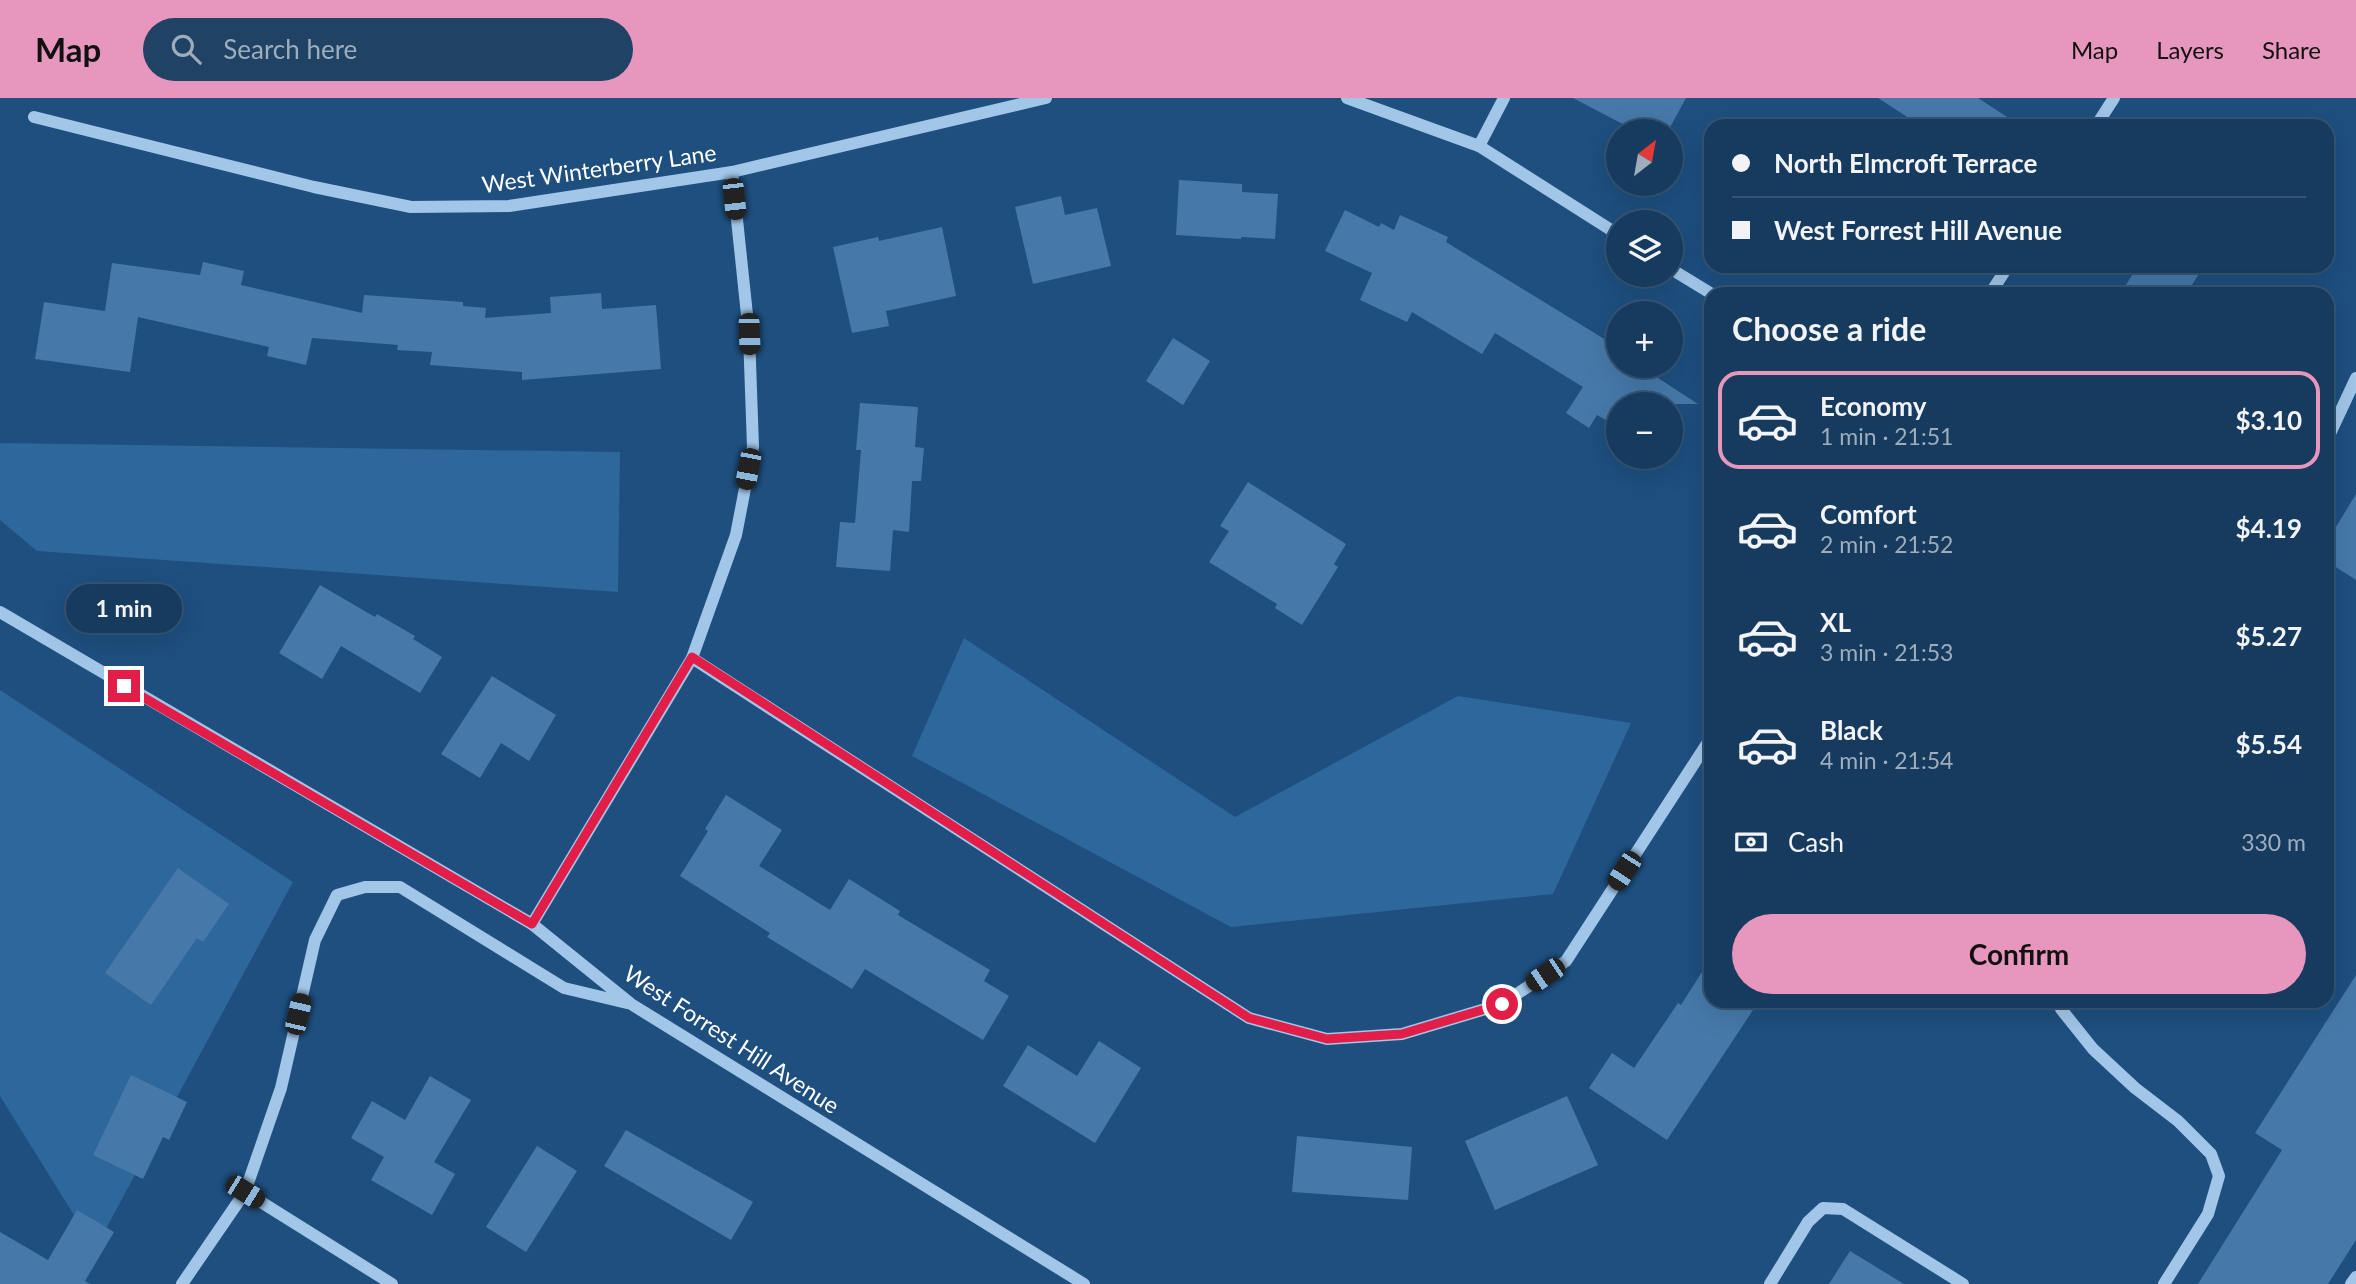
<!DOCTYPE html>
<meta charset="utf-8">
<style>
:root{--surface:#163b5f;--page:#1f4265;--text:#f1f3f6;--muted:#9eadbd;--line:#355574;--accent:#e797bd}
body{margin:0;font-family:Lato,sans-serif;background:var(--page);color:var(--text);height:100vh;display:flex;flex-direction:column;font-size:26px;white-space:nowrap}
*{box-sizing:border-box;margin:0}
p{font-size:23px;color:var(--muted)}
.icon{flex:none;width:38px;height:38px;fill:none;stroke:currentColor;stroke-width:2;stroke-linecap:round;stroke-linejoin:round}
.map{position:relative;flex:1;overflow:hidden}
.sheet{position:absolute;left:1704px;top:189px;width:630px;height:721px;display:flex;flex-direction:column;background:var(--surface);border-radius:21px;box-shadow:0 7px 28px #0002,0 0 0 2px var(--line)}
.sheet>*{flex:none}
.hud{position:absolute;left:1704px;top:21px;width:630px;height:154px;border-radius:21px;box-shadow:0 7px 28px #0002,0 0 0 2px var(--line);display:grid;align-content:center;height:154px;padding:0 28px;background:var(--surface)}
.needle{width:46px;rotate:31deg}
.buttons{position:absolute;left:1606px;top:21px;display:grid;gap:14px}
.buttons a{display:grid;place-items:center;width:77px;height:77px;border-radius:50%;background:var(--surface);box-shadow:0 7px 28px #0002,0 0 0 2px var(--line);font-size:35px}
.end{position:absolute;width:32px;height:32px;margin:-16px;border:9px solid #e11d48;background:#fff;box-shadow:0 0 0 4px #fff}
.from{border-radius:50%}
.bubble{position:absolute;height:49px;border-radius:24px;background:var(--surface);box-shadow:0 7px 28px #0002,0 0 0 2px var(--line);font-size:23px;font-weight:700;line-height:49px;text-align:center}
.car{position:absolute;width:21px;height:42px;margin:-21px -10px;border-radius:9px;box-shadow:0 0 5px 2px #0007;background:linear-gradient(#222 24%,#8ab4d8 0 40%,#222 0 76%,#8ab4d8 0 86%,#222 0)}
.hud b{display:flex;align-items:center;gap:24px;height:66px;font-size:26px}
.hud b+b{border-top:2px solid var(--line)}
.hud i{width:18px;height:18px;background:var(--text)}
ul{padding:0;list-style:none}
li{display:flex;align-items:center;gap:21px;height:98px;margin:0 14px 10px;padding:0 14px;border:4px solid transparent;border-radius:21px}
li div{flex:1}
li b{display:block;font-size:26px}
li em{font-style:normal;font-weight:700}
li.selected{border-color:var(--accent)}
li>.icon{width:63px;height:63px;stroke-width:1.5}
h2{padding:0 28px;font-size:32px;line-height:84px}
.pay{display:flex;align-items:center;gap:18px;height:77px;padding:0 28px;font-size:26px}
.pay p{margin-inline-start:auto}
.button{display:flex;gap:14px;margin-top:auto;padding:14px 28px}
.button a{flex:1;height:80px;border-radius:42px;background:var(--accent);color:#111;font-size:28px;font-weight:700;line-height:80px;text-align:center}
header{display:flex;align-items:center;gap:42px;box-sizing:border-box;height:98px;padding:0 35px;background:var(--accent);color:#111}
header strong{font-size:33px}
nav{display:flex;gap:38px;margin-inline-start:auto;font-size:24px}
.search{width:490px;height:63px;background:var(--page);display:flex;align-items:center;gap:18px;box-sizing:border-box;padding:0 24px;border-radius:38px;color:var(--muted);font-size:26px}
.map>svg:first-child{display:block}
</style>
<header>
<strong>Map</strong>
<div class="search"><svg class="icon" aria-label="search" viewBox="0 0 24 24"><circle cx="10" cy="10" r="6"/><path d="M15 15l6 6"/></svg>Search here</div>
<nav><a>Map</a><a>Layers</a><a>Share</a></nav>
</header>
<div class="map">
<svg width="2356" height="1186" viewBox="0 0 2356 1186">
<rect width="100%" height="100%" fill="#1e4f7f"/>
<g fill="#2d679c">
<polygon points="0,345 620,354 618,494 37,453 0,422"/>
<polygon points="964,540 1235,719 1458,598 1631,625 1553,796 1231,829 912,658"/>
<polygon points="0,592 293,784 95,1151 0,998"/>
</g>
<g fill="#4679a9">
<polygon points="1573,0 1686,0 1668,33 1636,33"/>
<polygon points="1878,0 1978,0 2021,28 1921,28"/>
<polygon points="1179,82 1242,86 1242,94 1278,96 1275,141 1241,139 1241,141 1176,137"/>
<polygon points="1061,98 1065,117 1097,110 1111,168 1033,186 1015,109"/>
<polygon points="1345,112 1379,129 1381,125 1394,132 1400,117 1448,139 1446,144 1619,250 1619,268 1663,268 1655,278 1698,306 1619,306 1619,310 1609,324 1597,317 1589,330 1566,315 1583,289 1495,235 1482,256 1412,214 1407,224 1360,202 1372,175 1325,153"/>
<polygon points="942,129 956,198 886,213 889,228 852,235 833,149 878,139 879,143"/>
<polygon points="203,164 244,173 241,187 362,215 364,197 463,204 463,208 486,210 485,220 551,215 550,199 601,195 602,211 656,207 661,271 522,282 522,274 430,267 432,254 397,252 398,247 312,240 306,267 267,258 269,249 138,219 130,274 35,261 44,204 105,213 112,165 200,177"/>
<polygon points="2138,168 2204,168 2186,196 2120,196"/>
<polygon points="1173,240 1210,263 1183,307 1146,283"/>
<polygon points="860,305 918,309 915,349 924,350 921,383 912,383 909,434 893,432 890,473 836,469 840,424 855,425 861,352 856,352"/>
<polygon points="1248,384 1346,446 1334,466 1338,469 1302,527 1275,510 1277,506 1209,464 1229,433 1220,428"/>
<polygon points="2356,396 2356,482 2328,464 2328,442"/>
<polygon points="320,487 375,519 377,516 415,538 413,541 442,559 420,595 341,548 322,581 279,555"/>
<polygon points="492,578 556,617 529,663 501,645 480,680 441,656"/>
<polygon points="726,697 782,732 759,768 830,812 849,781 900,813 898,817 990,872 984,883 1009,898 983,942 865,871 852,891 767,839 770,835 680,778 708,733 705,731"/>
<polygon points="178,770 229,806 203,844 197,840 151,907 105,875"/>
<polygon points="1712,858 1712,903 1759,903 1667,1042 1589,990 1612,955 1634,970 1678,905 1681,907"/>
<polygon points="2356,877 2356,1142 2328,1186 2198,1186 2282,1052 2255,1035"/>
<polygon points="1099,943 1141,970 1095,1045 1003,988 1028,947 1077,978"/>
<polygon points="131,977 187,1004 169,1042 163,1039 143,1081 93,1057"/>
<polygon points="430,978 471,1002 434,1064 455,1076 432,1117 371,1082 384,1059 351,1040 372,1003 405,1022"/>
<polygon points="1567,998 1598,1067 1495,1112 1465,1043"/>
<polygon points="626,1032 753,1104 731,1142 604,1068"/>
<polygon points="1297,1038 1412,1049 1408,1102 1292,1094"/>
<polygon points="537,1048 577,1073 526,1154 486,1129"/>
<polygon points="77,1112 114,1134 85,1183 90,1186 0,1186 0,1134 48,1162"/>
<polygon points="1850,1153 1904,1186 1829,1186"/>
</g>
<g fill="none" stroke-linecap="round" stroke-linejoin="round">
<g stroke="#a2c6e8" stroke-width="12">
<polyline points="1347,0 1479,48 1619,137"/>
<polyline points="34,19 314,89 411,109 509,108 732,74 1046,0"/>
<polyline points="2096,28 2114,0"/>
<polyline points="1479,48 1504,0"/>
<polyline points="1671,171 1712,196"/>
<polyline points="1990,196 2008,168"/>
<polyline points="2328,340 2356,280"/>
<polyline points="0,514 532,826 631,906 1084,1186"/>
<polyline points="692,560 1249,920 1327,941 1402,936 1502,906 1566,863 1712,638"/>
<polyline points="532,826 692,560 736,437 753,349 749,236 732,74"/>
<polyline points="2058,903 2061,911 2093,951 2135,990 2178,1023 2211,1056 2219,1078 2208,1116 2164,1186"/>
<polyline points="245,1094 392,1186"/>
<polyline points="182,1186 245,1094 281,990 315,842 337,797 365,789 400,789 564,890 627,905"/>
<polyline points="1770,1186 1808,1124 1823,1110 1843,1111 1963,1186"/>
<polyline points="2351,1186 2356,1179"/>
</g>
</g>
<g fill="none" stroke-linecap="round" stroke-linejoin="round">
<polyline stroke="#e11d48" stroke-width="9" points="124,588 532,826 692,559 1249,920 1327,941 1402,936 1502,906"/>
</g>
<g text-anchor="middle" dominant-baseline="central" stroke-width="5" stroke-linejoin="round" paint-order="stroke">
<g font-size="23" fill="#fff" stroke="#1e4f7f">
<text transform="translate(599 70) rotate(-8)">West Winterberry Lane</text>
<text transform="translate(732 941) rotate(33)">West Forrest Hill Avenue</text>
</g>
</g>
</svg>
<div class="buttons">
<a><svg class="needle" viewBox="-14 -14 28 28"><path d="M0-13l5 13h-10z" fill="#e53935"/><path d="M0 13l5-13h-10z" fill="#9eadbd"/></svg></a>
<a><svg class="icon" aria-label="layers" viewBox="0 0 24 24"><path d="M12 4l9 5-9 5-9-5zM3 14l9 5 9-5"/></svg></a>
<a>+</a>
<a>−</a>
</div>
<i class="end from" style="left:1502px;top:906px"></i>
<i class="end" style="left:124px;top:588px"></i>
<div class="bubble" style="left:66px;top:486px;width:116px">1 min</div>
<i class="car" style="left:734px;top:101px;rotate:174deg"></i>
<i class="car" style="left:749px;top:236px;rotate:178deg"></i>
<i class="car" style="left:748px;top:371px;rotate:191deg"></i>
<i class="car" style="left:1624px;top:773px;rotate:213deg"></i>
<i class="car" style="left:1545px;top:877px;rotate:236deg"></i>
<i class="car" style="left:298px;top:916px;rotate:13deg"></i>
<i class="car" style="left:245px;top:1094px;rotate:122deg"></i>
<div class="hud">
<b><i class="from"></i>North Elmcroft Terrace</b>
<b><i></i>West Forrest Hill Avenue</b>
</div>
<section class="sheet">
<h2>Choose a ride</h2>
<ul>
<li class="selected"><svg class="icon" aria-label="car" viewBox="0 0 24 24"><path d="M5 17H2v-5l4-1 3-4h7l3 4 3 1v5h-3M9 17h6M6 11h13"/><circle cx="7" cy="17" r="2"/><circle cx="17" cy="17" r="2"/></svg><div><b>Economy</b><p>1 min · 21:51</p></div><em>$3.10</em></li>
<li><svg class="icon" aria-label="car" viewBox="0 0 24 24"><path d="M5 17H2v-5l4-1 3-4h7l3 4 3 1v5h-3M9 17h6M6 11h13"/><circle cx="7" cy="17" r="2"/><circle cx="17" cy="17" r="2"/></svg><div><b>Comfort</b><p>2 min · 21:52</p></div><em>$4.19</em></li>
<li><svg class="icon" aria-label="car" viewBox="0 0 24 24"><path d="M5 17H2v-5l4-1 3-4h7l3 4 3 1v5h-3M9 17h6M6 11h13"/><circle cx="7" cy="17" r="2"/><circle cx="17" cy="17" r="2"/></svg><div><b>XL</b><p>3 min · 21:53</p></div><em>$5.27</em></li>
<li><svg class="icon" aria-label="car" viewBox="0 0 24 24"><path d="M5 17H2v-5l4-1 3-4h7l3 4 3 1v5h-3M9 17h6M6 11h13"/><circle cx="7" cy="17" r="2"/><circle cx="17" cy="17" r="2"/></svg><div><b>Black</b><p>4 min · 21:54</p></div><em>$5.54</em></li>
</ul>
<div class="pay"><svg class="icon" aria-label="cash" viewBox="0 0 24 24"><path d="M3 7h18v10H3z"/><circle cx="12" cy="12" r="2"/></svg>Cash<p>330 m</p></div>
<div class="button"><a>Confirm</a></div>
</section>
</div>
